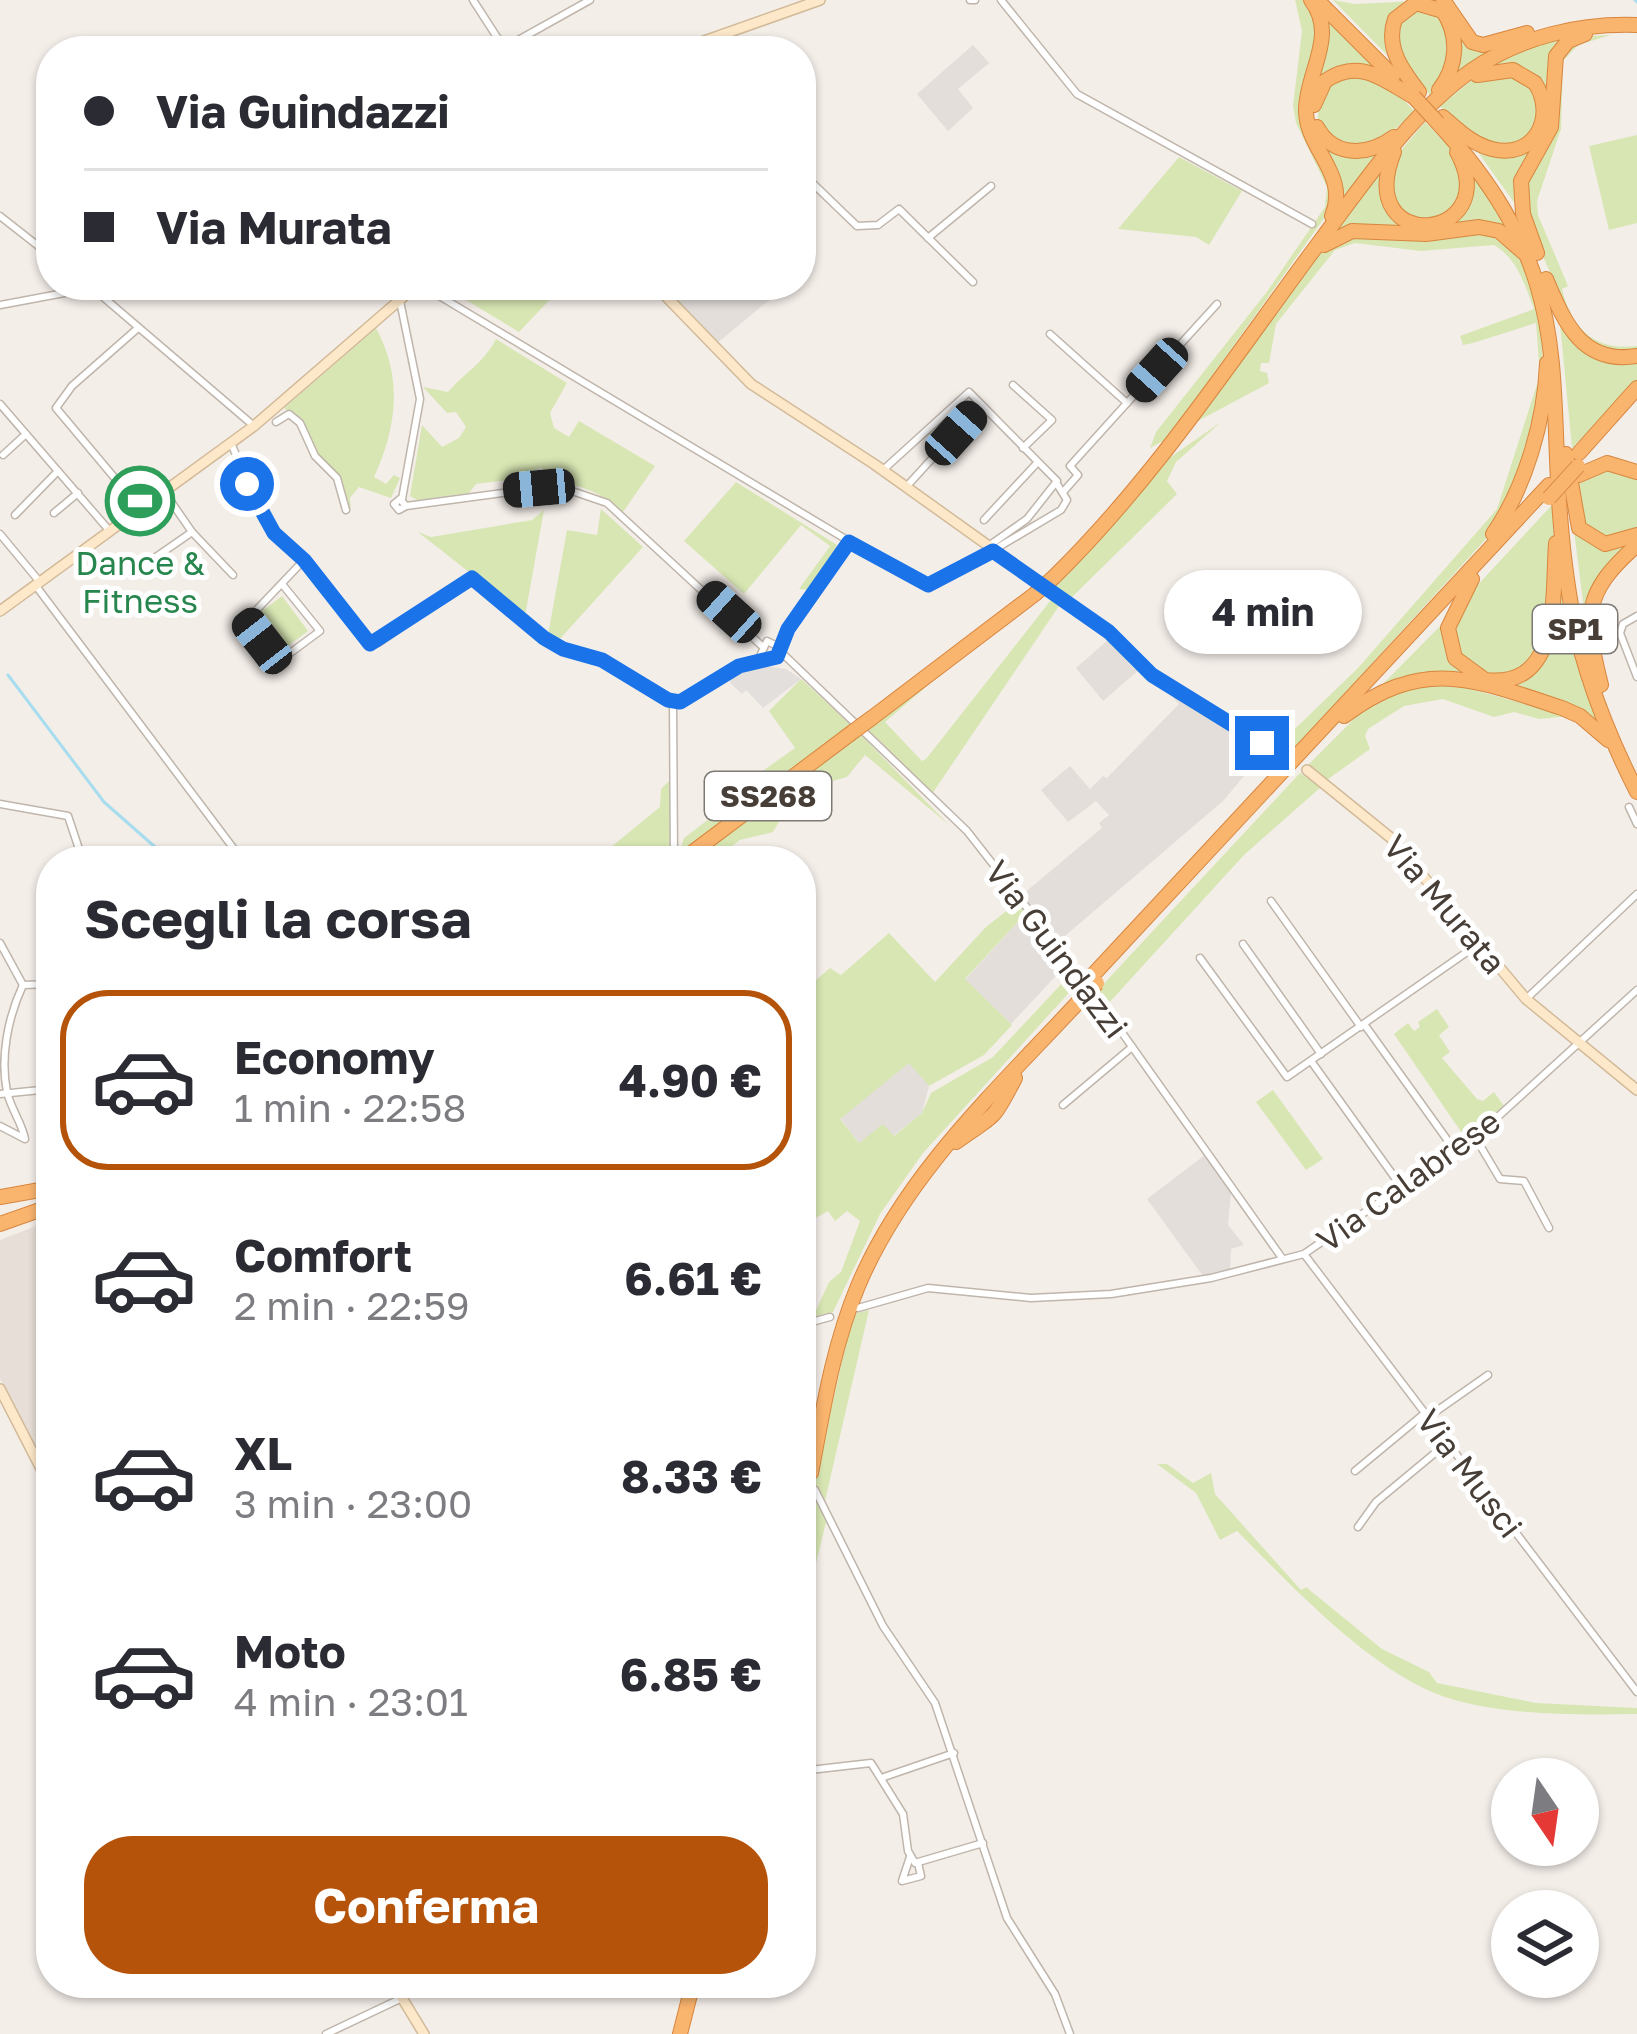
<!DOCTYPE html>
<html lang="it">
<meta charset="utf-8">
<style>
:root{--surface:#fff;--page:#f7f7f7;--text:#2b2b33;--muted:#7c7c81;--line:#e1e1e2;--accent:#b45309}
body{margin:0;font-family:"Golos Text",sans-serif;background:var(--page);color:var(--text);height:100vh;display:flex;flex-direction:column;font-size:45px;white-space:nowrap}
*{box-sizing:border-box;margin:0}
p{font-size:39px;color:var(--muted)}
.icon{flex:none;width:66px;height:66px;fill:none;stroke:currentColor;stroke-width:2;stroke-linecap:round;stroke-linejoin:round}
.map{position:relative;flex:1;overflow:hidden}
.details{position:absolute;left:36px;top:846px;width:780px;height:1152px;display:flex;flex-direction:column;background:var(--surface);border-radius:48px;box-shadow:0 3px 9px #0004}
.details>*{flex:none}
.hud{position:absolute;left:36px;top:36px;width:780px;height:264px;border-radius:48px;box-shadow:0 3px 9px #0004;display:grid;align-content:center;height:264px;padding:0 48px;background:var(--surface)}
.needle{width:78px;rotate:167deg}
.fabs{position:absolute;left:1491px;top:1758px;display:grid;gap:24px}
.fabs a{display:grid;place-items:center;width:108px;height:108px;border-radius:50%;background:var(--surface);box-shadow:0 3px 9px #0004;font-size:60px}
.end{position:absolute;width:54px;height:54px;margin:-27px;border:15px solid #1a73e8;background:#fff;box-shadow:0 0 0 6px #fff}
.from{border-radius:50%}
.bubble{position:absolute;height:84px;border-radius:42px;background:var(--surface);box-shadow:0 3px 9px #0004;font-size:39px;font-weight:700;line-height:84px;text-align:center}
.car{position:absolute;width:36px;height:72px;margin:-36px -18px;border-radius:15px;box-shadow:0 0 9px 3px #0007;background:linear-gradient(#222 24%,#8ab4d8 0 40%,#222 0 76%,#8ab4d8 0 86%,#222 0)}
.hud b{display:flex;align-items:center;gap:42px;height:114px;font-size:45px}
.hud b+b{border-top:3px solid var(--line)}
.hud i{width:30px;height:30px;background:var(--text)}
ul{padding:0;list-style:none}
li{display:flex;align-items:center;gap:36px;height:180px;margin:0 24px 18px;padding:0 24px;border:6px solid transparent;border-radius:48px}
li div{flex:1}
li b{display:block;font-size:45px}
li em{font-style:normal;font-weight:700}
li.selected{border-color:var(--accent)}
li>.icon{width:108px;height:108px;stroke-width:1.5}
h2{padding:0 48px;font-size:54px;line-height:144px}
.primary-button{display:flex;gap:24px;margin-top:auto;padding:24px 48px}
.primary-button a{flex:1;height:138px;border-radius:48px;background:var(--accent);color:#fff;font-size:48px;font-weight:700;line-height:138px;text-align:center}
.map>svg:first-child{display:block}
</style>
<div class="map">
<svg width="1637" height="2034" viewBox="0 0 1637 2034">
<rect width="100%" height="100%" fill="#f4eee9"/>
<polygon fill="#e7dfd7" points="36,1226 51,1245 51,1483 0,1379 0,1240"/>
<g fill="#e3deda">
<polygon points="973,45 989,63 958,89 973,108 948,131 917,94"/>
<polygon points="691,285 776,285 780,291 715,345 674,299"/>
<polygon points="1108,640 1134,669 1140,669 1103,701 1076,668"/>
<polygon points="1174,693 1264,752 1223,801 1059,941 1022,895 1102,828 1099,823 1109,815 1096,801 1068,822 1041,790 1070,766 1090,789 1103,776 1107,778 1179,704 1173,698"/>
<polygon points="1027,912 1067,964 1011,1024 965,980"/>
<polygon points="910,1062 929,1086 922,1113 893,1136 859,1143 840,1118"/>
<polygon points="1205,1155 1231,1192 1228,1225 1244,1245 1231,1249 1230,1270 1203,1276 1147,1199"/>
</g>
<g fill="#d8e6b3">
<path d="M1295,0H1304C1332,29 1307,65 1303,98C1301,115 1329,178 1332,207L1188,410L1165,440L1150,448L1156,432L1266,293L1325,207L1327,187L1296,123L1293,106L1302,31Z"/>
<polygon points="1333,0 1355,4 1437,0 1462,38 1522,38 1448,84 1455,66 1440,7 1396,12 1394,62"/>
<path d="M1413,8L1441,15C1450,45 1452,70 1431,96L1403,64L1396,25Z"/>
<path d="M1325,17L1383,74C1346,56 1307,78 1310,121C1324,156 1352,159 1384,149L1339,210L1336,175L1308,118Z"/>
<polygon points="1571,35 1562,42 1551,105 1518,208 1475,148 1522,151 1548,105 1508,65 1484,68 1525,48"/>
<path d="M1611,35L1578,45L1563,61L1561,129L1537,201L1538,215L1568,286L1562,289C1572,329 1594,351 1637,346V355L1620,356L1580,339L1528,223L1524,185L1562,53L1588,36Z"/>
<polygon points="1495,72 1530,82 1542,112 1526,141 1500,149 1467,134 1440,106 1471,81"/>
<polygon points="1372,76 1394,89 1415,112 1376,145 1341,147 1318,122 1318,100 1335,79"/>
<polygon points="1425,122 1453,150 1465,183 1453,213 1416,222 1392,202 1396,156"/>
<polygon points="1637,135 1637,223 1609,230 1589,146"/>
<polygon points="1179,157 1242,191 1209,245 1196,237 1118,229"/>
<path d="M1385,164C1375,192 1385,207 1406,225L1459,217L1467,164L1515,238L1505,231L1334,233Z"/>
<path d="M1489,231C1498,238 1513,245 1519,254C1524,260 1527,272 1529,280C1561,363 1533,469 1485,540L1288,755L1275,748L1358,668L1497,509L1540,375L1536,323L1473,343L1463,345L1460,336L1534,309C1525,286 1518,259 1494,245L1421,251L1355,243L1335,250L1276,324L1269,363H1261L1260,371L1267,373L1269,383L1196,422L1327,244L1346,236Z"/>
<polygon points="441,285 552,285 557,292 519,332"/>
<polygon points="1560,324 1574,342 1637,362 1637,381 1572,448"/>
<path d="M376,328C403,378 397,427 374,477L386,484L394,475L400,478L391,498L359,487L350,498L351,510L340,480L315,452L301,422L284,408Z"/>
<path d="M496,339L567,383L550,413L554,428L569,437L579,421L655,466L623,512C605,493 567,479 547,483L542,467L515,479L476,484L469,493L417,500L410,496L422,425L442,447L459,438L466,427L456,412L447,413L423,387L448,392C465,372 483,364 496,339Z"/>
<polygon points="1221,422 1176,462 1167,481 1177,494 1070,599 1051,585 1155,468"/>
<polygon points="1602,467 1637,476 1637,531 1614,542 1583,528 1573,484"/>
<polygon points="736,482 837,545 836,555 810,590 799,589 830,546 801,525 744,594 684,541"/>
<path d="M1552,505C1556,535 1554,643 1532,663C1525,670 1507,674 1498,678L1463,664L1450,635L1459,605Z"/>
<polygon points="601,509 643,547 558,641 548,635 567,530 597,535"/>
<polygon points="544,510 525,616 418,532 431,537 532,520"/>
<polygon points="1573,523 1584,537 1629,542 1585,617"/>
<polygon points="1559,548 1606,735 1590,722 1458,678 1377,690 1448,618 1455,665 1474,680 1536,668"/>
<polygon points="282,596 308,631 280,652 254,617"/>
<polygon points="1051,600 1059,606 932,794 866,728 948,668 885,722 922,761 926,759"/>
<polygon points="801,679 853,726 678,857 684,838 730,803 747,782 795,748 769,711"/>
<polygon points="1448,683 1570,716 1539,719 1514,712 1494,717 1443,699 1404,706 1368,729 1365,736 1370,749 1327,780 1307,766 1362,711 1398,687"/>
<polygon points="859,733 948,824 865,755 847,777 822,784 780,820 773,832 740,840 712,861 688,861"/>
<polygon points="1300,773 1321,787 1244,855 1107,1005 1097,991"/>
<polygon points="669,781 672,852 667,861 611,861 605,852 660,807 661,789"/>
<polygon points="1018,902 1027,912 965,979 1012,1025 984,1055 929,1086 909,1063 840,1119 859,1143 883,1124 894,1136 922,1113 931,1093 993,1057 1066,979 1072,978 1077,984 923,1153 880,1214 833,1312 813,1317 829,1282 841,1272 860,1221 847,1211 835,1221 828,1211 801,1226 801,993 830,968 841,975 889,933 935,982 986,927"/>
<polygon points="1437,1009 1449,1027 1439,1035 1450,1052 1442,1058 1477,1099 1483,1101 1494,1092 1504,1106 1466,1139 1394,1034 1408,1023 1414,1031 1420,1027 1418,1022"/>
<polygon points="1273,1090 1323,1159 1306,1170 1256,1102"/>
<polygon points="869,1310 825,1501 814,1484 853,1314"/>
<path d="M1157,1464H1167L1193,1483L1211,1473L1215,1494L1301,1590L1306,1587L1382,1649L1429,1672L1437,1683L1536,1703L1637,1708V1714C1575,1715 1504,1716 1445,1697C1371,1672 1292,1586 1237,1531L1220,1540L1196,1493Z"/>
<polygon points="812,1491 827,1518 801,1625 801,1544"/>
</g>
<polygon fill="#e2dfdd" points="765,666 786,669 801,679 763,708 746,690 742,694 730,683 731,674 738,671"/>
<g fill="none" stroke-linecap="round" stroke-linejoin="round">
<g stroke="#a7ddee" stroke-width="3">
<polyline points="1635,0 1637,2"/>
<polyline points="8,675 104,802 171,861"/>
</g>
<defs>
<g id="street">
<polyline points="473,0 504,48"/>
<polyline points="970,0 975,0"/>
<polyline points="1001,0 1077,94 1312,224"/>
<polyline points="504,48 590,0"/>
<polyline points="801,172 857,226 878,225 899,209 973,282"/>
<polyline points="0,216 51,256"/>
<polyline points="928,238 991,186"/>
<polyline points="89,285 254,426"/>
<polyline points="421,285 919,583 938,583 1061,510 1067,500 1057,484"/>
<polyline points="400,301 420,399 402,499"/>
<polyline points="0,305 91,288"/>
<polyline points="138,328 72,386 56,408 139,507"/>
<polyline points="1050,334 1127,403 1070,466 1078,475 1064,491"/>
<polyline points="1013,385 1052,420 1023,448"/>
<polyline points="1127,403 1217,304"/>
<polyline points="0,404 108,529"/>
<polyline points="276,422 289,414 300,423 315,456 337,478 346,510"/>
<polyline points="231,443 263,518 304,560 367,643 378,643 472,578 544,637 563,649 601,660 667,700 688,699 726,673 766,659"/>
<polyline points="3,455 26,434"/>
<polyline points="883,470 969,392 1057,481 1027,519 990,545"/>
<polyline points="907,486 981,405"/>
<polyline points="165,493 192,532 233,575"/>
<polygon points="400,499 406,506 399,510 394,504"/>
<polyline points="406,506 539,488 572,491 607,503 762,646"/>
<polyline points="54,513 78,493"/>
<polyline points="15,515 58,471"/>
<polyline points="984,520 1037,463"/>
<polyline points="0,534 39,581"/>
<polyline points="143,566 192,532"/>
<polyline points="282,584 320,631 278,662 246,621 304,560"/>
<polyline points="36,586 243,861"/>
<polyline points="1637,616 1623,624 1620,633 1637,677"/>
<polyline points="779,647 767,641 761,654 769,660 777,657 788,629 849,542"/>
<polyline points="780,651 967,831 1096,996 1282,1258"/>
<polyline points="673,701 674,861"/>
<polyline points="0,804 68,816 83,861"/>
<polyline points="1629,807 1637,824"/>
<polyline points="1271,901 1361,1027"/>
<path d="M0,943L23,985C8,1017 0,1057 7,1092C11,1109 22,1123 25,1139L0,1126"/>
<polyline points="1243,944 1321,1054"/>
<polyline points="1200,958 1287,1077 1477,945"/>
<polyline points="23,985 51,984"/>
<polyline points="1526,999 1637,894"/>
<polyline points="1364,1024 1456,1152"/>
<polyline points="1311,1061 1403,1189"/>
<polyline points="0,1094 51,1089"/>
<polyline points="1063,1105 1132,1047"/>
<polyline points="1475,1137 1500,1179 1524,1181 1549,1228"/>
<polyline points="1304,1254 1637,1692"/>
<polyline points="858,1308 928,1288 1031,1298 1111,1294 1211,1278 1304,1254 1480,1133 1637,990"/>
<polyline points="801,1325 830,1317"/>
<polyline points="1428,1417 1488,1375"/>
<polyline points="1355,1471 1425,1413"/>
<polyline points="815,1490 883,1626 935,1703 1007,1918 1055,1994 1070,2034"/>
<polyline points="1358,1527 1376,1502 1447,1443"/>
<polyline points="801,1771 871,1763 903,1814 908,1851 915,1863 983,1843"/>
<polyline points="884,1777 954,1753"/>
<polyline points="910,1857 902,1881 921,1876 918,1863"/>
<polyline points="224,1988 236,1983"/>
<polyline points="326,2034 402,1998"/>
</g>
<g id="secondary">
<polyline points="676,51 820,0"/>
<polyline points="655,285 751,384 874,464 1109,632 1152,675 1285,757"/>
<polyline points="0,611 254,426 417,285"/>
<polyline points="1307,770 1391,838 1526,999 1637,1090"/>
<polyline points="0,1389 51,1488"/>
<polyline points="393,1983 424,2034"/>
</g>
<g id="highway">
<path d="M1311,0C1338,36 1307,70 1306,109C1305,149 1350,174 1332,216"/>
<polyline points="1443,0 1472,42 1483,45 1527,33"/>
<polyline points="1320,3 1393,76"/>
<path d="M1419,92C1402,70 1385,47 1395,19L1416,3L1443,11C1460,37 1457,67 1439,90"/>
<path d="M1314,105L1325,81C1360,57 1383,80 1414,97"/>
<path d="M1443,117C1458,130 1472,144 1492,149C1534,160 1557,117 1535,83L1513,70L1477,75"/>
<path d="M1438,123C1594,293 1537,392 1569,593C1579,663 1605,729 1637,792"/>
<path d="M1317,127C1334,158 1368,156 1394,137"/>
<path d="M1394,152C1352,257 1506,242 1457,152"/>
<polyline points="1324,245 1352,231 1426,234 1479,227 1499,231 1523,252"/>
<polyline points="1537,253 1523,214 1521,181 1551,127 1556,56 1568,41 1585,34"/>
<path d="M1546,279C1564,321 1581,365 1637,356"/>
<polyline points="1579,453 1637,388"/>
<polyline points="1566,454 1579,528 1605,544 1637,535"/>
<polyline points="1579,475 1607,463 1637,472"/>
<path d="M1493,534C1525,488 1545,420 1547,363"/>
<path d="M1054,577C1156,477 1236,354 1321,240C1366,180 1410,114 1472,70C1520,37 1579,23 1637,25"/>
<path d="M1472,579L1448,628L1455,658L1485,680C1562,689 1552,596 1556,543"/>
<path d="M1601,685C1584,617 1582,593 1637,545"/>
<path d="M1344,716C1425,656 1473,679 1562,708L1580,716L1608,740"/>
<polyline points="873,717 1035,594"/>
<polyline points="681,861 854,731"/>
<polyline points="1092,976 1549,485"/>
<path d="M956,1142C995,1114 992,1123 1015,1078"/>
<polyline points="0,1197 51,1188"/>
<polyline points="0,1224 51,1206"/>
<path d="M811,1473C823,1410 833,1346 858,1286C906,1172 1000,1087 1083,997"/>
<polyline points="801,1521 808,1486"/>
<polyline points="680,2034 693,1983"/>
</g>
</defs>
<use href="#street" stroke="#bfb5ab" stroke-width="9"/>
<use href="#secondary" stroke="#d2ba99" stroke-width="12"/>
<use href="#highway" stroke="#d8863e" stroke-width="16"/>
<use href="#street" stroke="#fff" stroke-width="6"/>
<use href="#secondary" stroke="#fde8c9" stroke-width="9"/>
<use href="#highway" stroke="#f9b46e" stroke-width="14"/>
<defs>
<g id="highway-bridge">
<polyline points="1414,97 1438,123"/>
<polyline points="1549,498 1578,466"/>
<polyline points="1035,594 1054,577"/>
<polyline points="854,731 873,717"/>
<polyline points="1083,997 1097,983"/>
<polyline points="802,1471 805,1456"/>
</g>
</defs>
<use href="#highway-bridge" stroke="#d8863e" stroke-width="16" stroke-linecap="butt"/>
<use href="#highway-bridge" stroke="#f9b46e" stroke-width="14"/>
</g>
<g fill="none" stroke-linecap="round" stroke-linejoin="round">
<polyline stroke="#1a73e8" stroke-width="15" points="247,484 274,533 304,560 370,644 472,578 544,638 563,649 602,660 668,700 680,702 739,666 777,657 788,629 849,542 928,585 993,551 1109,632 1152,675 1262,743"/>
</g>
<defs>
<symbol id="stadium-ring" viewBox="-11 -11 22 22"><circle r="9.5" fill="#fff" stroke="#2e9e5b" stroke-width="1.5"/><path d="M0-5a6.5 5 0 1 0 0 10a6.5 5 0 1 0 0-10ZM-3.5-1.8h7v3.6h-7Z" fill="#2e9e5b"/></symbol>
</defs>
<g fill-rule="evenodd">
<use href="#stadium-ring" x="102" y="463" width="76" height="76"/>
</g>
<g text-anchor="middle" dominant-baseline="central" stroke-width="10" stroke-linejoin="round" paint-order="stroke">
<g fill="#fff" stroke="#7e7873" stroke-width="3">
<rect x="1533" y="605" width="84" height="48" rx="9"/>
<rect x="705" y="772" width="126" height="48" rx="9"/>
</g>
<g font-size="30" font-weight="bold" fill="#473e37">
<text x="1575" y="629">SP1</text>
<text x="768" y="796">SS268</text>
</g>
<g font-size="33" fill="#27864d" stroke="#fff">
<text x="140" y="562">Dance &amp;<tspan x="140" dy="38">Fitness</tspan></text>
</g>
<g font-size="33" fill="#473e37" stroke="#fff">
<text transform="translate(1445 904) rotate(50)">Via Murata</text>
<text transform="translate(1057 949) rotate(53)">Via Guindazzi</text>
<text transform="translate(1408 1180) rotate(-36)">Via Calabrese</text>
<text transform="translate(1470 1473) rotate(53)">Via Musci</text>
</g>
</g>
</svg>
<div class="fabs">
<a><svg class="needle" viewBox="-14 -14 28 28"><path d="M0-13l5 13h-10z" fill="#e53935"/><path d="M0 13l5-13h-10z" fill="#7c7c81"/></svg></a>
<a><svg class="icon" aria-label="layers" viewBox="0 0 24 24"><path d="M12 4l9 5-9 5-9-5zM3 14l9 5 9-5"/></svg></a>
</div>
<i class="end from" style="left:247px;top:484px"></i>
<i class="end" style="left:1262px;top:743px"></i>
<div class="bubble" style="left:1164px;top:570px;width:198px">4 min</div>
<i class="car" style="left:1157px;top:370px;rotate:222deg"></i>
<i class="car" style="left:956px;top:433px;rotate:42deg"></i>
<i class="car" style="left:539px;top:488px;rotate:265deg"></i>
<i class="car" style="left:729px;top:612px;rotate:312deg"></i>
<i class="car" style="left:262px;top:641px;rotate:322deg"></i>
<div class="hud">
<b><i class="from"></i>Via Guindazzi</b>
<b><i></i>Via Murata</b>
</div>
<section class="details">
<h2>Scegli la corsa</h2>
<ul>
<li class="selected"><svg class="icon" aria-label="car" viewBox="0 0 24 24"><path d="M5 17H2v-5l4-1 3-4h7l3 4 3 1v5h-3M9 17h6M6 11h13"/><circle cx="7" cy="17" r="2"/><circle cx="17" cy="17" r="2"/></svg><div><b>Economy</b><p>1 min · 22:58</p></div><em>4.90 €</em></li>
<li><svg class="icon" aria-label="car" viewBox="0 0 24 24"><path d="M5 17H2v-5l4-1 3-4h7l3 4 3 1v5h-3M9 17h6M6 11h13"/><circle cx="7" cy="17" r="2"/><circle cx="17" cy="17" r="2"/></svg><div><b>Comfort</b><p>2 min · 22:59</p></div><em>6.61 €</em></li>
<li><svg class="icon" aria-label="car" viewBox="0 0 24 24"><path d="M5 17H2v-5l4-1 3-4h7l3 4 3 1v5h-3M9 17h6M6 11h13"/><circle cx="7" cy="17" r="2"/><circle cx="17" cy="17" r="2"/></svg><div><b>XL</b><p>3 min · 23:00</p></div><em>8.33 €</em></li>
<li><svg class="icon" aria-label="car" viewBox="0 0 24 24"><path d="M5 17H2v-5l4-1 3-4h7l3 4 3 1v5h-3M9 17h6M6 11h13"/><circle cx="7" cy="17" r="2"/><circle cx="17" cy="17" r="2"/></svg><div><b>Moto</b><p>4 min · 23:01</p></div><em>6.85 €</em></li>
</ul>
<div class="primary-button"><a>Conferma</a></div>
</section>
</div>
